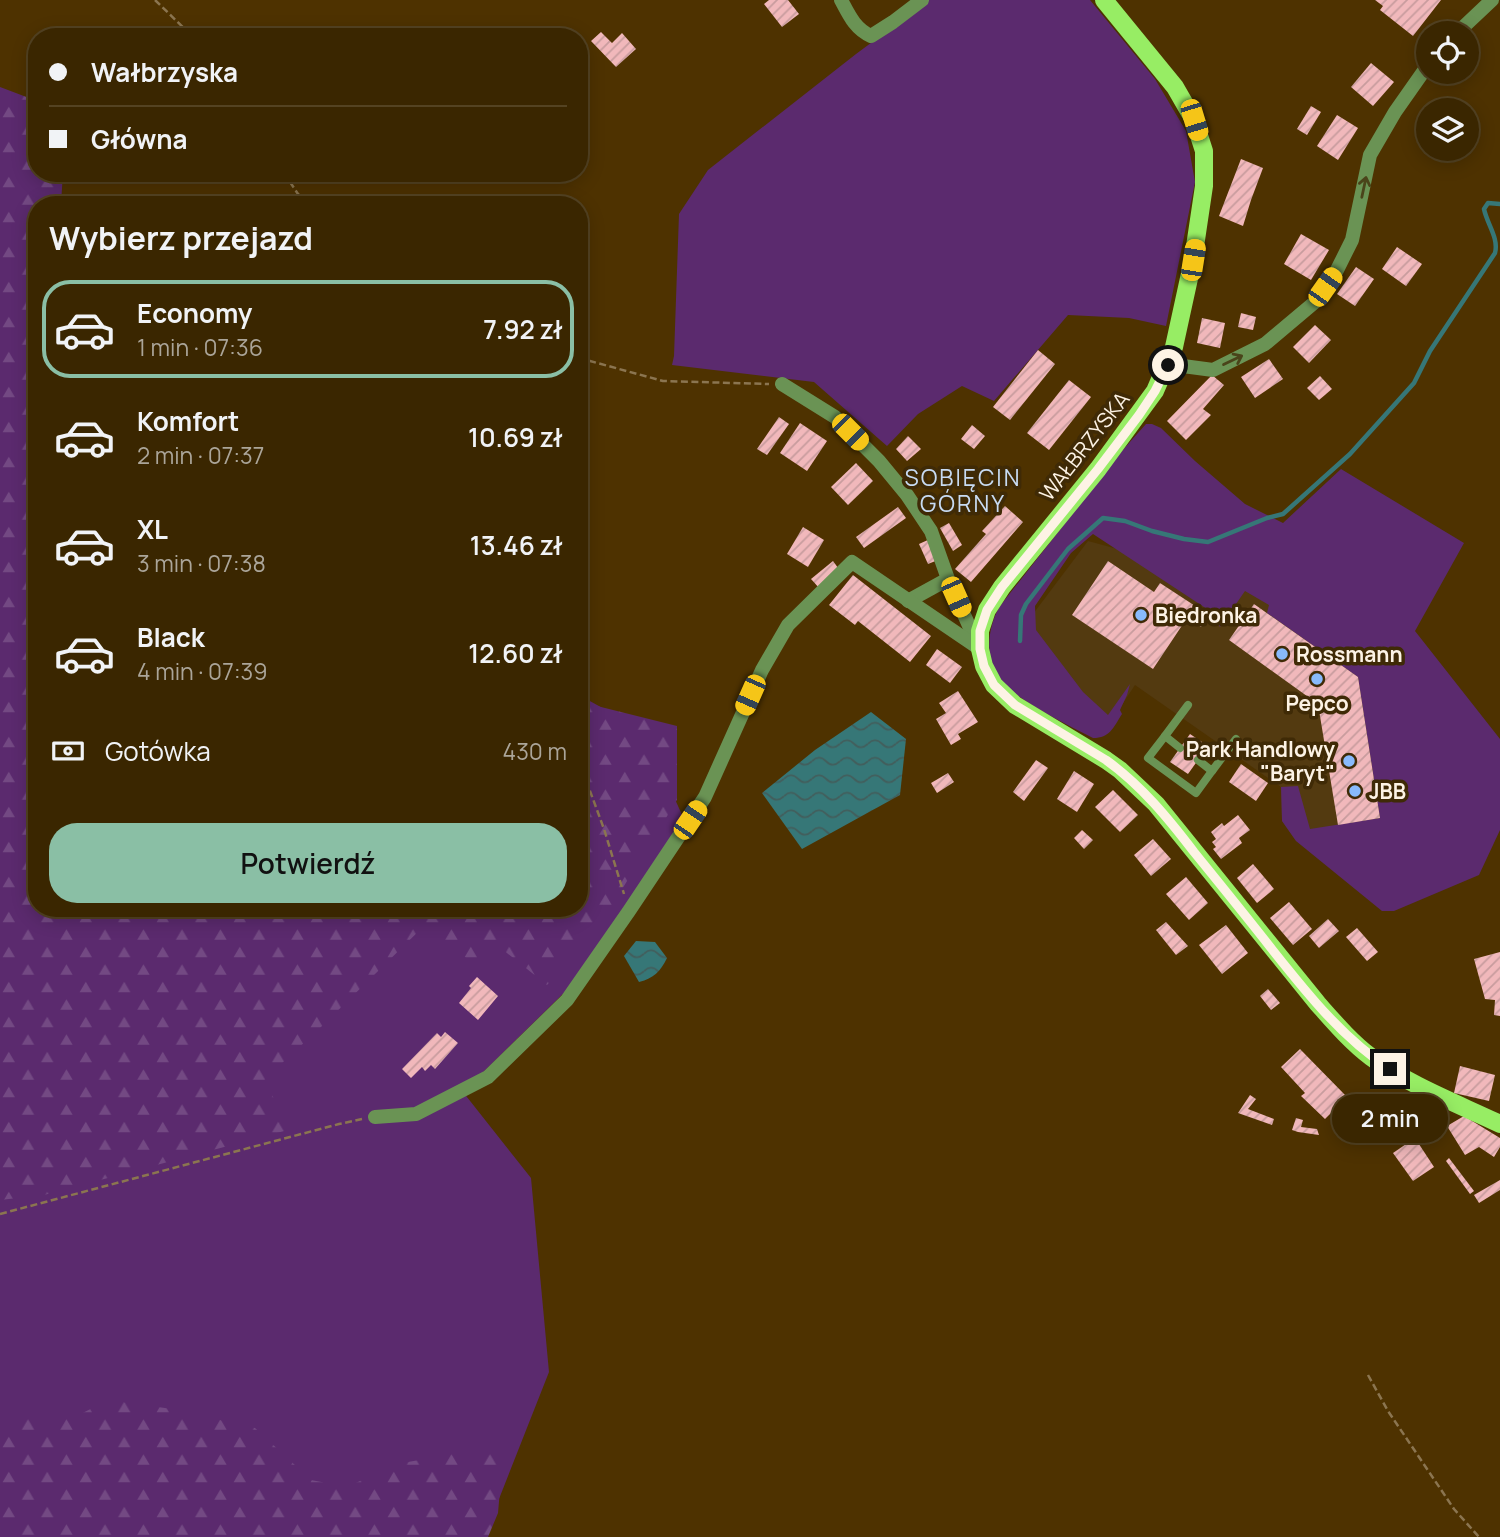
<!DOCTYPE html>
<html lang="pl">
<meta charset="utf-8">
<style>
:root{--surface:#3a2600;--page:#45320f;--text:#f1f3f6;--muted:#aba599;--line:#544322;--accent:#8abfa5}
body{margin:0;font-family:Manrope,sans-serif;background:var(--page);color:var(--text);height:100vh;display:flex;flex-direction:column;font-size:26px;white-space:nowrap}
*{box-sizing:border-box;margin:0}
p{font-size:23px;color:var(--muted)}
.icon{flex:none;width:38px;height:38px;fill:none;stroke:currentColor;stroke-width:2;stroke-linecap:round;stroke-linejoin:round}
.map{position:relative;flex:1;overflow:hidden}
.sheet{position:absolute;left:28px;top:196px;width:560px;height:721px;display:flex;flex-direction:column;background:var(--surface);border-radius:28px;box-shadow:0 4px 18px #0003,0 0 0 2px var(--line)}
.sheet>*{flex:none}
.guide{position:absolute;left:28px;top:28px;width:560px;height:154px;border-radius:28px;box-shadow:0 4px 18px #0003,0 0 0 2px var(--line);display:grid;align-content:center;height:154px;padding:0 21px;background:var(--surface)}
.buttons{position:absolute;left:1416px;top:21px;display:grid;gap:14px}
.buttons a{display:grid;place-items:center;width:63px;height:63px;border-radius:50%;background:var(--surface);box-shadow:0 4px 18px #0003,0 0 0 2px var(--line);font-size:35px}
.end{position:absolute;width:32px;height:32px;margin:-16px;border:9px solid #fdf3e5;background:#111;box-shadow:0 0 0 4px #111}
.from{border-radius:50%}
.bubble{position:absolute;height:49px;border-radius:24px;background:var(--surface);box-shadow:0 4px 18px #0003,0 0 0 2px var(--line);font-size:23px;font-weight:600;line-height:49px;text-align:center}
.car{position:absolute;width:21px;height:42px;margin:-21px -10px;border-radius:9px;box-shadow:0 0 5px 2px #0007;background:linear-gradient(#f5c518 24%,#345 0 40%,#f5c518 0 76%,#345 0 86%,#f5c518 0)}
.guide b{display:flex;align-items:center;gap:24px;height:66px;font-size:26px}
.guide b+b{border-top:2px solid var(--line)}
.guide i{width:18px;height:18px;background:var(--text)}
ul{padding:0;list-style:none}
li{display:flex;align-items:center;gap:21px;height:98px;margin:0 14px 10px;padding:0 7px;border:4px solid transparent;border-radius:28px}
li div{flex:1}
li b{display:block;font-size:26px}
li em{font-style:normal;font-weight:600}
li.active{border-color:var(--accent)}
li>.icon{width:63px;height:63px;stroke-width:1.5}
h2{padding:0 21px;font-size:32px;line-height:84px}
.pay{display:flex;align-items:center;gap:18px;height:77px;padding:0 21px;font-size:26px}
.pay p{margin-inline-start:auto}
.cta{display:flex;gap:14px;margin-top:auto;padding:14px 21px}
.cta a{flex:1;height:80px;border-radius:28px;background:var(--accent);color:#111;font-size:28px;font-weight:600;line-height:80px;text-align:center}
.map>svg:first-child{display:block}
</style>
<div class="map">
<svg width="1500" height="1537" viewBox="0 0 1500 1537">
<defs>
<pattern id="forest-firs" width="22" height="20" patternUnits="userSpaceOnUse" patternTransform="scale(1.75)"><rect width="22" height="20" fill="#5b2a6e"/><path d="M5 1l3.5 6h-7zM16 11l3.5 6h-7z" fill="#734983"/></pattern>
<pattern id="water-waves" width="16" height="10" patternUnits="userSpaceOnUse" patternTransform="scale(1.75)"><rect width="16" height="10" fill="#367777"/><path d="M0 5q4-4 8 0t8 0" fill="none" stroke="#425e5c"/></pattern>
<pattern id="building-hatch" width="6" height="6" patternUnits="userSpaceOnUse" patternTransform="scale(1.75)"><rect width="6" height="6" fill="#f1b8bb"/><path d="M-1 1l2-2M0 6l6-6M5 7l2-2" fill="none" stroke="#c89c9e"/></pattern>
</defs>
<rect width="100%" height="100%" fill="#4e3200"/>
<polygon fill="#533a10" points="1088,541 1243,583 1364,671 1390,825 1296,841 1282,821 1281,787 1135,685 1112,720 1067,679 1027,622"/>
<g fill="#5b2a6e">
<polygon points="929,0 1090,0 1155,79 1186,131 1195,182 1166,326 1129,318 1068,315 994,401 962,386 918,414 887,446 814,382 672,365 674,356 679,214 708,170 856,54"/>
<polygon points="0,137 37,205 37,908 579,908 579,695 644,731 688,828 577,980 463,1092 531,1178 549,1372 484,1537 0,1537"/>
<path d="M1146,424H1152L1161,428L1195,461L1245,504L1283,523L1341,469L1464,543L1415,631L1500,739V830L1479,875L1394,911H1382L1296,841L1282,821L1281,787L1298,786L1310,829L1380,818L1358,677L1267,613L1269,605L1245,591L1220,627L1207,609L1093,534L1071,553L1035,606L1036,630L1083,692L1108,715L1130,684L1127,695L1120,710L1122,714C1113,728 1110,738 1093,738C1066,724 1037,710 1013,692C1009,689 1004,686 1001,682C984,661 987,627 1000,606L1121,452Z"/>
</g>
<g fill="url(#forest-firs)">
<polygon points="0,87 37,101 37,173 63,173 61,203 62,205 37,205 37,908 579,908 579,697 589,704 677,726 677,800 595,933 547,985 497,945 478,968 426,924 321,1027 265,1079 288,1130 44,1195 0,1200"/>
<polygon points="108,1400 172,1409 255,1428 311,1480 347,1487 397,1464 480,1449 503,1454 498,1513 488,1537 0,1537 0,1419 47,1414 71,1419"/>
</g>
<g fill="url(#water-waves)">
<polygon points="871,712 906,739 900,795 802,849 762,793 815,750"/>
<path d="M636,941L655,942L667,958C660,972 654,978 639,982L624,956Z"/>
</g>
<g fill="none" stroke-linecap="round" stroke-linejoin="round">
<path stroke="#367777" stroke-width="4.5" d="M1020,641L1021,615L1026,604L1068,549L1103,518L1125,521L1152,531L1184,539L1208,542L1267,518L1283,514L1350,454L1414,383L1430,351L1495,253C1499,238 1487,224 1484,209L1488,203L1500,204"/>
</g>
<g fill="url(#building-hatch)">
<polygon points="769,0 788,0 799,14 782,27 764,4"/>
<polygon points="1375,0 1441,0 1413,36 1380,10 1383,6"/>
<polygon points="601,32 612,43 622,33 636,49 616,67 591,41"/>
<polygon points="1371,63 1394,82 1373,106 1351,87"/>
<polygon points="1311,106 1321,112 1307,135 1297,129"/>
<polygon points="1337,115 1358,128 1338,160 1317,146"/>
<polygon points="1241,159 1263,168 1251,200 1243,226 1219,216"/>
<polygon points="1301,234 1329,250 1311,280 1284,264"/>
<polygon points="1397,247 1422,264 1406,286 1382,269"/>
<polygon points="1356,267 1374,279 1355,306 1337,294"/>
<polygon points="1241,313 1256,317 1253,330 1238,327"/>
<polygon points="1202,318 1225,323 1220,348 1197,343"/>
<polygon points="1315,325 1331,340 1309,363 1293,347"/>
<polygon points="1038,350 1055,364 1010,420 993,407"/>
<polygon points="1269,359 1283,379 1255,398 1241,377"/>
<polygon points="1212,375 1224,385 1203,409 1211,415 1186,440 1167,421"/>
<polygon points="1320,376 1332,389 1319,400 1307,388"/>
<polygon points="1069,380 1091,397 1049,450 1027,433"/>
<polygon points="779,417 789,424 767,455 757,449"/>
<polygon points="800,423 827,441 807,471 780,453"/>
<polygon points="972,425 985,436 974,449 961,439"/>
<polygon points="908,436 921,449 907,461 896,449"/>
<polygon points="856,463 873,481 848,505 831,487"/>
<polygon points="1005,506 1023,522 971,582 955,569 986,534 982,531"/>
<polygon points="898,507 906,518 864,548 856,537"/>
<polygon points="949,523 962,545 953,551 940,528"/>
<polygon points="803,527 824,540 808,567 787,554"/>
<polygon points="930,539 938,560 928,564 919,544"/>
<polygon points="833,561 841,572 820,589 811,579"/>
<polygon points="1108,561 1154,592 1160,583 1209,615 1201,627 1187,618 1153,669 1072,615"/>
<polygon points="853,575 931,636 910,662 858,621 855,625 829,605"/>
<polygon points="1254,604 1358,677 1380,818 1338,825 1318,704 1229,640"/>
<polygon points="937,649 962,667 950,683 926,665"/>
<polygon points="958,691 978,722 958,734 961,739 951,745 936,719 946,713 939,703"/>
<polygon points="1190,734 1208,746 1188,774 1170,762"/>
<polygon points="1036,760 1048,768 1024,801 1013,792"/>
<polygon points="1241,764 1268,783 1256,801 1229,782"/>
<polygon points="1074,771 1094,784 1077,812 1057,799"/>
<polygon points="948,773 954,782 937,793 931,783"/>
<polygon points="1113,790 1138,815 1120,832 1095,807"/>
<polygon points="1238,815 1250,830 1239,838 1242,843 1221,859 1213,849 1216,847 1212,842 1216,839 1211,832 1222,823 1224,826"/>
<polygon points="1082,830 1093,840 1084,849 1074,838"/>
<polygon points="1153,839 1171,859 1151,876 1134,855"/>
<polygon points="1253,864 1274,889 1257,903 1237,878"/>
<polygon points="1186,877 1208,903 1189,920 1166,894"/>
<polygon points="1289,902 1312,929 1293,945 1270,918"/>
<polygon points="1328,919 1339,931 1319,948 1309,936"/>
<polygon points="1166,922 1188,946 1176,955 1156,930"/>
<polygon points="1226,925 1248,953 1222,974 1199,945"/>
<polygon points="1357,928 1378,952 1367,961 1346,937"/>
<polygon points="1500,952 1500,1016 1494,1015 1495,1000 1485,999 1474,959"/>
<polygon points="477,977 498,996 478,1020 459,1003 471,988 469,986"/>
<polygon points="1268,989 1280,1003 1271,1010 1260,996"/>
<polygon points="445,1032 458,1043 435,1069 431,1065 425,1071 422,1067 411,1078 402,1069 437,1033 441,1037"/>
<polygon points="1300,1049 1347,1097 1325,1119 1301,1096 1305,1093 1281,1067"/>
<polygon points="1460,1066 1495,1075 1489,1101 1454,1093"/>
<polygon points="1250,1095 1256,1099 1248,1109 1274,1119 1272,1125 1238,1113"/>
<polygon points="1378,1097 1405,1103 1399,1131 1371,1124"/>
<polygon points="1464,1116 1500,1138 1500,1147 1494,1157 1479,1147 1465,1155 1447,1126"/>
<polygon points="1296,1118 1303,1120 1301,1127 1317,1129 1319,1135 1298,1132 1292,1130"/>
<polygon points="1415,1138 1434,1167 1413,1181 1393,1153"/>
<polygon points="1449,1158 1474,1191 1470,1194 1446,1161"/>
<polygon points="1500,1180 1500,1190 1479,1203 1474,1195"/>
</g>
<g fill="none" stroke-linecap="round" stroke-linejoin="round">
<g stroke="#8b7550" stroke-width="2.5" stroke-dasharray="7 3.5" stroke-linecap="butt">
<polyline points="155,0 193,37"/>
<polyline points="284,173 298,194 312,205"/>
<polyline points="579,358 663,381 769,384"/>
<polyline points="579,761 604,829 624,894"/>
<polyline points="0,1214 339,1124 362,1119"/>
<polyline points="1368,1375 1388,1411 1454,1509 1479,1537"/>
</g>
<g stroke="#6a9354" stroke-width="8">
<polyline points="1165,736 1148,758 1196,793 1212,771"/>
<polyline points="1180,748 1165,736 1188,705"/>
<polyline points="1198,760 1212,771 1236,739"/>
</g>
<g stroke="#6a9354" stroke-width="14">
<path d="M841,0C849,15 855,29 871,36L893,22L922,0"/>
<polyline points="1457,33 1492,0"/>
<polyline points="1168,364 1213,370 1265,344 1315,302 1336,272 1352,240 1370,155 1395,112 1428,65"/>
<polyline points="782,384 835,417 879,461 907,495 931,531 948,579 979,648"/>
<polyline points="908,601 948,579"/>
<polyline points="375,1117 416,1114 488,1077 567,1000 629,911 705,797 762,670 788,625 852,562 980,649"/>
</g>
<path stroke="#97ed64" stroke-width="18" d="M1104,0L1175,87L1194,120L1204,151V186L1193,260L1174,347L1155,391L1098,469L1002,587L987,610L980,631V649L984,666L994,685L1015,705L1106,760L1120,770L1156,804L1318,1004C1334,1022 1351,1042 1371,1057C1410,1086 1456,1103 1500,1124"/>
</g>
<defs><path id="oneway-shaft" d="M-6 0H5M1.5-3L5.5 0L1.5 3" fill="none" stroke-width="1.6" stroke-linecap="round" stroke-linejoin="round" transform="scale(1.75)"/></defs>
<g stroke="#4a441a">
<use href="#oneway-shaft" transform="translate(1364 187) rotate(-78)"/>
<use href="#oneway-shaft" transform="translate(1233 360) rotate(-26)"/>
</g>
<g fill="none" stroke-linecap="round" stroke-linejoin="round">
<path stroke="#fdf3e5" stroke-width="9" d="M1168,365L1155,391L1139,415L1098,469L1002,587L987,610L980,631V649L984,666L994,685L1015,705L1106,760C1141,785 1168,818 1194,852C1220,884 1246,916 1271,948C1306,992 1342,1038 1390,1069"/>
</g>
<g fill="#88bafc" stroke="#3f2a06" stroke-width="2.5">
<circle cx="1141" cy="615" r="7"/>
<circle cx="1282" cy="654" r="7"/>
<circle cx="1317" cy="679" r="7"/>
<circle cx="1349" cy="761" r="7"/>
<circle cx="1355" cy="791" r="7"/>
</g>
<g text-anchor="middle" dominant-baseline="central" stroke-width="7" stroke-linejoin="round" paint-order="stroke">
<g font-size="21" fill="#fdf3e5" stroke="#3f2a06">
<text transform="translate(1084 446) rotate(-52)">WAŁBRZYSKA</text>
</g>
<g font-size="21" font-weight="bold" fill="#fdf3e5" stroke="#3f2a06" text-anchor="start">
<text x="1155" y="615">Biedronka</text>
<text x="1296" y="654">Rossmann</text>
<text x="1317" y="703" text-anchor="middle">Pepco</text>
<text x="1335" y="749" text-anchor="end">Park Handlowy<tspan x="1335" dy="24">"Baryt"</tspan></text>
<text x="1369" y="791">JBB</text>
</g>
<g font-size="23" letter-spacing="2" fill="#c8dbf3" stroke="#3f2a06">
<text x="963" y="477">SOBIĘCIN<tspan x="963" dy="26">GÓRNY</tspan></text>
</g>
</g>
</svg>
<div class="buttons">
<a><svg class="icon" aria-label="locate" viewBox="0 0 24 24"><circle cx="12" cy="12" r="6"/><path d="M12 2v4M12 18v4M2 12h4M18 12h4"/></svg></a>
<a><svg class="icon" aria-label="layers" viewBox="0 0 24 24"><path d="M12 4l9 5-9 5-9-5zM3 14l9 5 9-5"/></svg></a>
</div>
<i class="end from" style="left:1168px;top:365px"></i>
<i class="end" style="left:1390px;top:1069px"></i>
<div class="bubble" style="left:1332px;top:1094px;width:116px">2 min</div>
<i class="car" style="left:1194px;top:120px;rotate:163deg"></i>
<i class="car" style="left:1193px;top:260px;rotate:9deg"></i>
<i class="car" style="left:1325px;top:287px;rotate:35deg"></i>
<i class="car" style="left:850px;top:432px;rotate:135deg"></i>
<i class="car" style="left:956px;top:597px;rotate:156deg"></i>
<i class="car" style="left:750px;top:695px;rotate:204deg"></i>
<i class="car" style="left:690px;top:820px;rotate:34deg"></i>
<div class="guide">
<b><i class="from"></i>Wałbrzyska</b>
<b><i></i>Główna</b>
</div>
<section class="sheet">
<h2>Wybierz przejazd</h2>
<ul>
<li class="active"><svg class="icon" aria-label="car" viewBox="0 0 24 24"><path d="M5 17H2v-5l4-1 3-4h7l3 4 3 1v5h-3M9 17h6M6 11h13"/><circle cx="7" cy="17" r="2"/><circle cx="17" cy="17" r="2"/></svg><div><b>Economy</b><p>1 min · 07:36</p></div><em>7.92 zł</em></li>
<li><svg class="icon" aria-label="car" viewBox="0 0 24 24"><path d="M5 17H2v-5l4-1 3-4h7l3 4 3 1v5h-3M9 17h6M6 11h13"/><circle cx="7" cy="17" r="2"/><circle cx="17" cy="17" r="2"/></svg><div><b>Komfort</b><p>2 min · 07:37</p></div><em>10.69 zł</em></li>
<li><svg class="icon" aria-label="car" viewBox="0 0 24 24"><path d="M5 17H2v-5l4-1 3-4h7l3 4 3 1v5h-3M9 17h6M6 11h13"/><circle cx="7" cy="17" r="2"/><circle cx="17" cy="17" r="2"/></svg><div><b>XL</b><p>3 min · 07:38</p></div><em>13.46 zł</em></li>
<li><svg class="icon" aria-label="car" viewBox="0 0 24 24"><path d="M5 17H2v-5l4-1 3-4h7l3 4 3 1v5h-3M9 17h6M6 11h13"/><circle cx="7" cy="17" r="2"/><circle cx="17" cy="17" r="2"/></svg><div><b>Black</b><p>4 min · 07:39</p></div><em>12.60 zł</em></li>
</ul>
<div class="pay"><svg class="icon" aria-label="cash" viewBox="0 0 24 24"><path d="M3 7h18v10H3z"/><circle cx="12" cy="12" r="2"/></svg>Gotówka<p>430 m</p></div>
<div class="cta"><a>Potwierdź</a></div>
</section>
</div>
